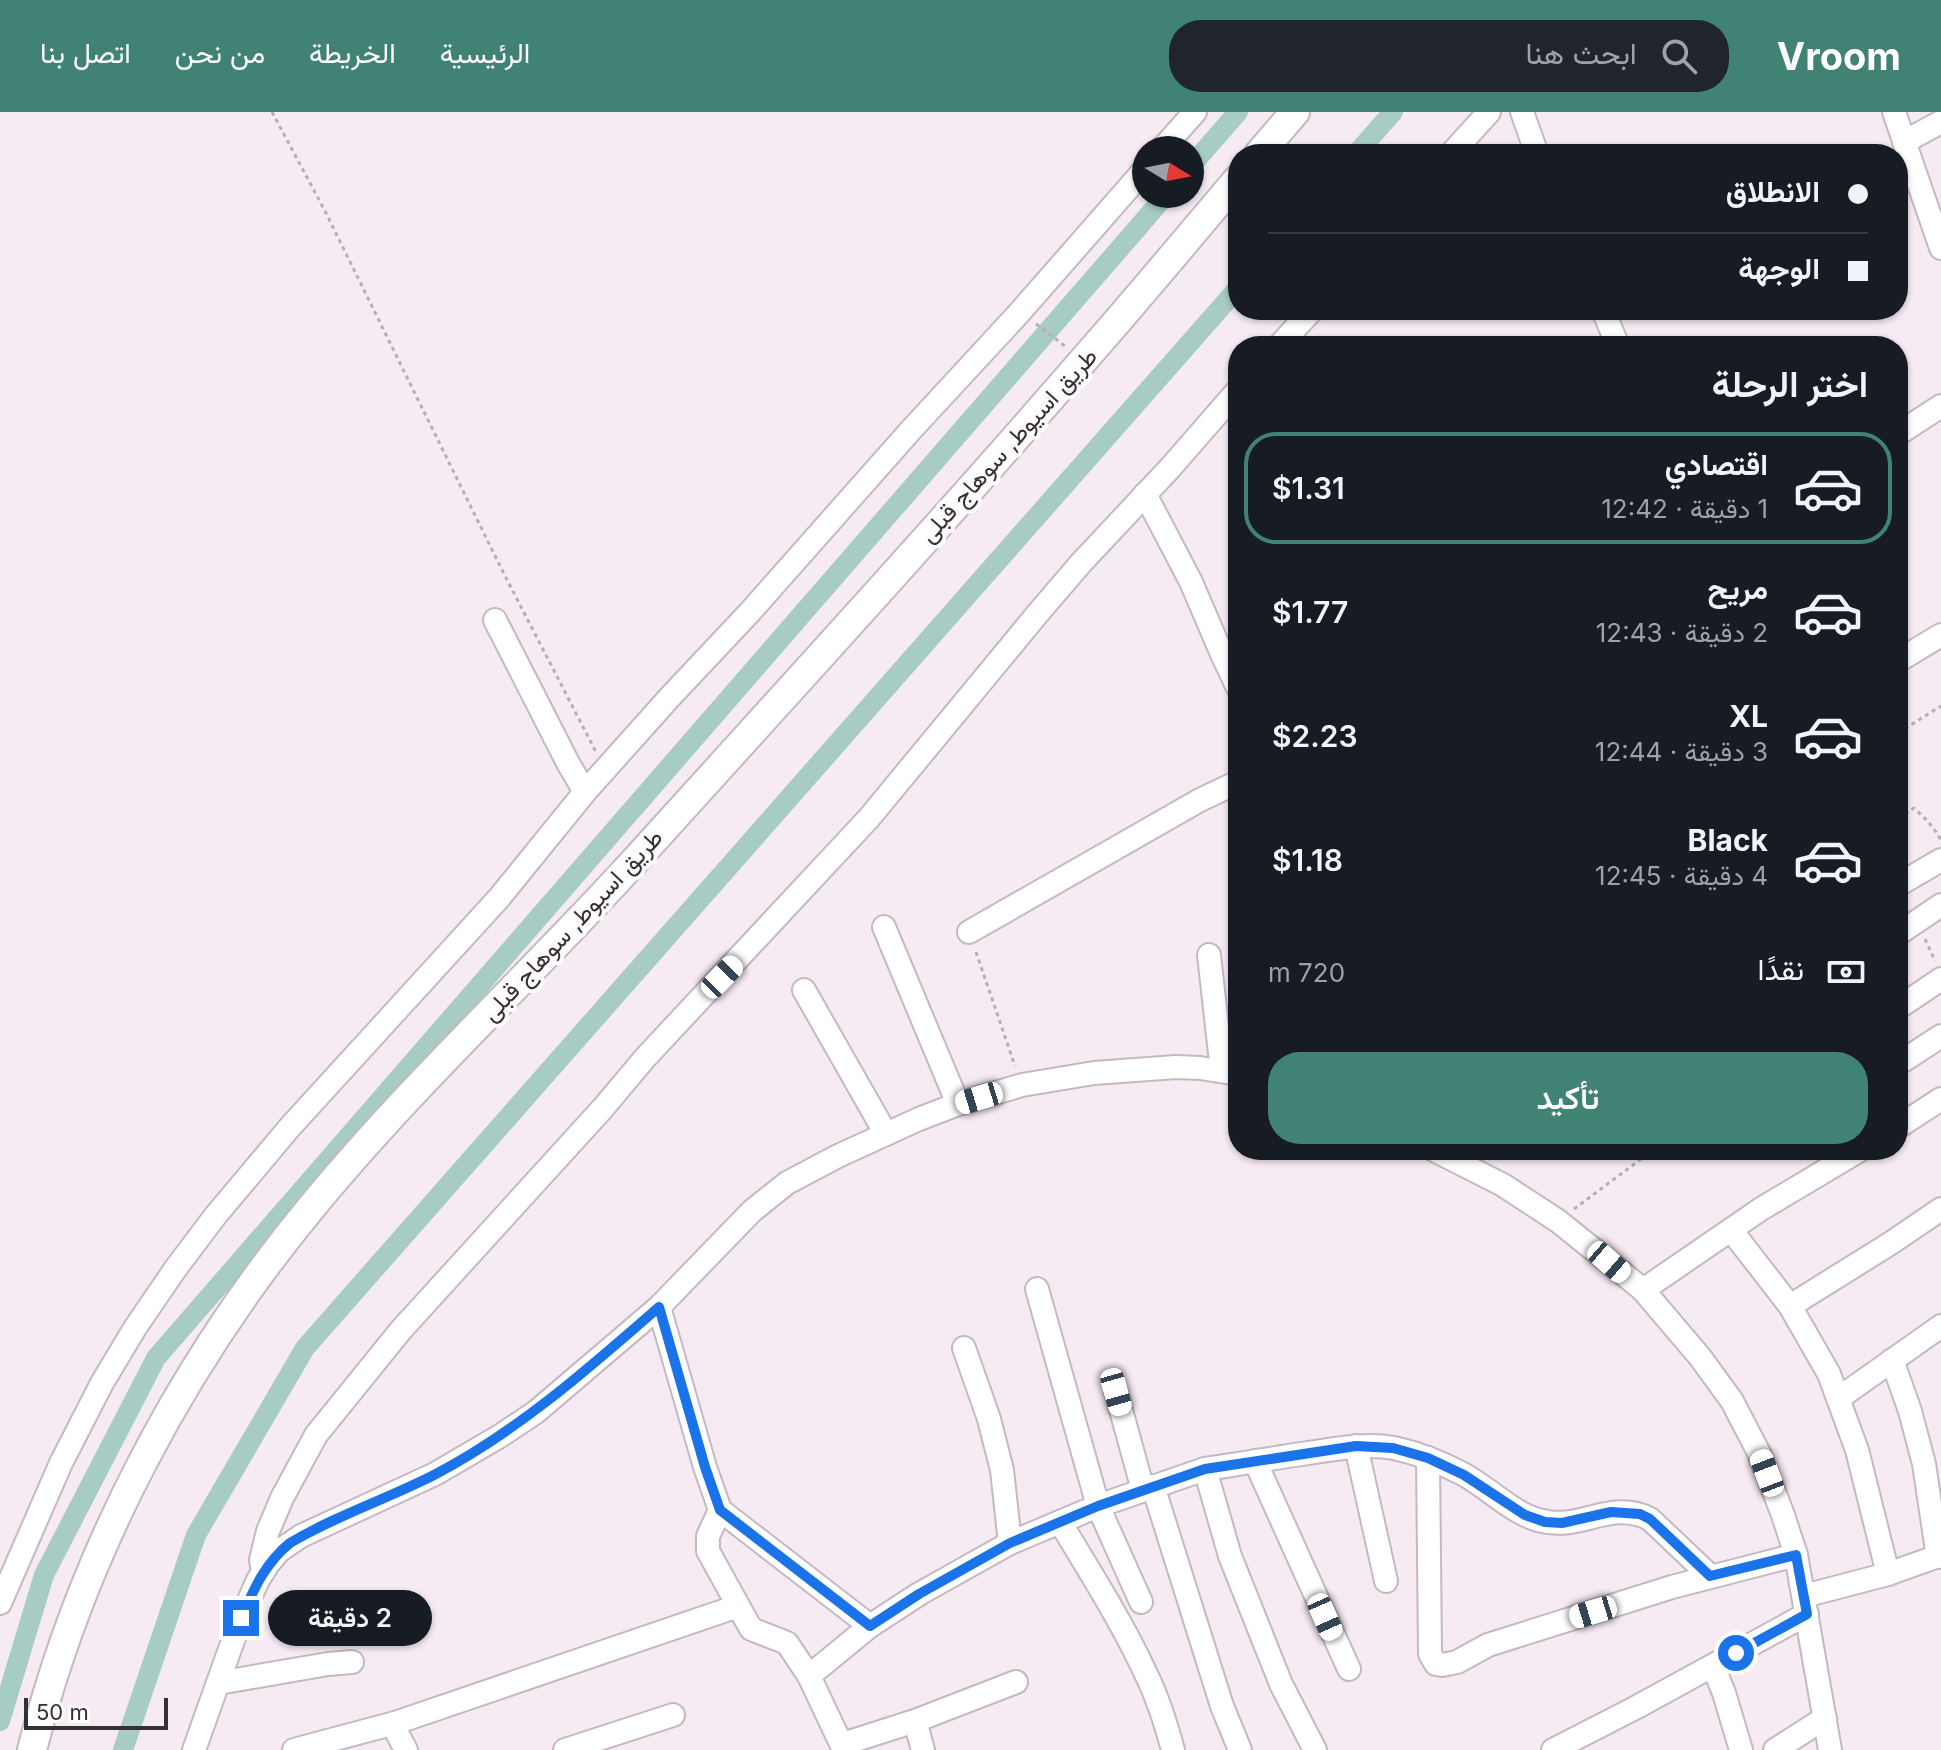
<!DOCTYPE html>
<html lang="ar">
<meta charset="utf-8">
<style>
:root{--surface:#171b24;--page:#20242c;--text:#f1f3f6;--muted:#9ea1a6;--line:#363941;--accent:#408375}
body{margin:0;font-family:Inter,Vazirmatn,sans-serif;background:var(--page);color:var(--text);direction:rtl;height:100vh;display:flex;flex-direction:column;font-size:30px;white-space:nowrap}
*{box-sizing:border-box;margin:0}
p{font-size:26px;color:var(--muted)}
.icon{flex:none;width:44px;height:44px;fill:none;stroke:currentColor;stroke-width:2;stroke-linecap:round;stroke-linejoin:round}
.map{position:relative;flex:1;overflow:hidden;direction:ltr}
.side{position:absolute;left:1228px;top:224px;width:680px;height:824px;display:flex;flex-direction:column;background:var(--surface);border-radius:32px;box-shadow:0 2px 6px #0004;direction:rtl}
.side>*{flex:none}
.banner{position:absolute;left:1228px;top:32px;width:680px;height:176px;border-radius:32px;box-shadow:0 2px 6px #0004;direction:rtl;display:grid;align-content:center;height:176px;padding:0 40px;background:var(--surface)}
.needle{width:52px;rotate:100deg}
.buttons{position:absolute;left:1132px;top:24px;display:grid;gap:16px}
.buttons a{display:grid;place-items:center;width:72px;height:72px;border-radius:50%;background:var(--surface);box-shadow:0 2px 6px #0004;font-size:40px}
.scale{position:absolute;left:24px;bottom:20px;width:144px;box-sizing:border-box;padding-left:8px;border:4px solid #343033;border-top:0;font-size:22px;line-height:28px;white-space:nowrap;color:#343033;-webkit-text-stroke:6px #fefbfd;paint-order:stroke}
.end{position:absolute;width:36px;height:36px;margin:-18px;border:10px solid #1a73e8;background:#fff;box-shadow:0 0 0 4px #fff}
.from{border-radius:50%}
.bubble{position:absolute;height:56px;border-radius:28px;background:var(--surface);box-shadow:0 2px 6px #0004;font-size:26px;font-weight:600;line-height:56px;text-align:center;direction:rtl}
.car{position:absolute;width:24px;height:48px;margin:-24px -12px;border-radius:10px;box-shadow:0 0 6px 2px #0007;background:linear-gradient(#fff 24%,#345 0 40%,#fff 0 76%,#345 0 86%,#fff 0)}
.banner b{display:flex;align-items:center;gap:28px;height:76px;font-size:30px}
.banner b+b{border-top:2px solid var(--line)}
.banner i{width:20px;height:20px;background:var(--text)}
ul{padding:0;list-style:none}
li{display:flex;align-items:center;gap:24px;height:112px;margin:0 16px 12px;padding:0 24px;border:4px solid transparent;border-radius:32px}
li div{flex:1}
li b{display:block;font-size:30px}
li em{font-style:normal;font-weight:600}
li.active{border-color:var(--accent)}
li>.icon{width:72px;height:72px;stroke-width:1.5}
h2{padding:0 40px;font-size:36px;line-height:96px}
.pay{display:flex;align-items:center;gap:20px;height:88px;padding:0 40px;font-size:30px}
.pay p{margin-inline-start:auto}
.action{display:flex;gap:16px;margin-top:auto;padding:16px 40px}
.action a{flex:1;height:92px;border-radius:32px;background:var(--accent);color:#fff;font-size:32px;font-weight:600;line-height:92px;text-align:center}
header{display:flex;align-items:center;gap:48px;box-sizing:border-box;height:112px;padding:0 40px;background:var(--accent);color:#fff}
header strong{font-size:38px}
nav{display:flex;gap:44px;margin-inline-start:auto;font-size:28px}
.search{width:560px;height:72px;background:var(--page);display:flex;align-items:center;gap:20px;box-sizing:border-box;padding:0 28px;border-radius:32px;color:var(--muted);font-size:30px}
.map>svg:first-child{display:block}
</style>
<header>
<strong>Vroom</strong>
<div class="search"><svg class="icon" aria-label="search" viewBox="0 0 24 24"><circle cx="10" cy="10" r="6"/><path d="M15 15l6 6"/></svg>ابحث هنا</div>
<nav><a>الرئيسية</a><a>الخريطة</a><a>من نحن</a><a>اتصل بنا</a></nav>
</header>
<div class="map">
<svg width="1941" height="1638" viewBox="0 0 1941 1638">
<rect width="100%" height="100%" fill="#f7ebf3"/>
<g fill="none" stroke-linecap="round" stroke-linejoin="round">
<g stroke="#a7ccc3" stroke-width="20">
<polyline points="1356,42 1393,0"/>
<polyline points="1190,55 1238,0"/>
<polyline points="0,1609 44,1463 156,1246 1167,82"/>
<polyline points="123,1638 196,1423 305,1236 1238,176"/>
</g>
<defs>
<g id="minor">
<polyline points="1522,0 1537,42"/>
<polyline points="1894,0 1941,136"/>
<polyline points="1904,30 1941,10"/>
<polyline points="1161,38 1195,0"/>
<polyline points="1451,42 1489,0"/>
<polyline points="1603,198 1618,234"/>
<polyline points="1279,234 1312,198"/>
<polyline points="1898,322 1941,294"/>
<polyline points="1145,382 1191,470 1221,540 1238,576"/>
<polyline points="495,508 568,651 585,680"/>
<polyline points="1898,549 1941,523"/>
<polyline points="1898,773 1941,748"/>
<polyline points="884,815 958,992"/>
<polyline points="969,820 1200,688 1238,670"/>
<polyline points="1898,822 1941,793"/>
<polyline points="1209,843 1222,959"/>
<polyline points="804,878 886,1022"/>
<polyline points="1898,896 1941,867"/>
<polyline points="1898,952 1941,924"/>
<polyline points="1898,1015 1941,987"/>
<polyline points="1434,1038 1503,1073 1558,1109 1609,1150 1643,1178 1700,1245 1732,1289 1759,1341 1783,1403 1796,1443 1830,1638"/>
<polyline points="1731,1118 1790,1194 1829,1262 1857,1338 1888,1462"/>
<polyline points="1037,1177 1098,1394 1141,1490"/>
<polyline points="1643,1178 1761,1097 1860,1038"/>
<polyline points="1790,1194 1891,1131 1941,1097"/>
<polyline points="659,1195 705,1355 720,1398 870,1514 919,1482 1010,1431 1098,1394 1205,1357 1230,1444 1281,1572 1315,1638"/>
<polyline points="964,1236 989,1307 1002,1358 1010,1431"/>
<polyline points="1892,1248 1910,1299 1924,1352 1938,1445"/>
<polyline points="1116,1280 1143,1378"/>
<polyline points="1839,1286 1941,1214"/>
<polyline points="1356,1334 1386,1469"/>
<polyline points="1428,1346 1430,1542 1436,1552 1442,1553 1457,1550 1488,1533 1672,1475 1796,1443"/>
<polyline points="1255,1349 1349,1557"/>
<path d="M1205,1357C1240,1352 1274,1346 1308,1341C1337,1337 1365,1331 1394,1336C1417,1341 1442,1351 1463,1362C1491,1377 1516,1406 1548,1410C1583,1416 1613,1388 1650,1407L1710,1464"/>
<polyline points="1153,1374 1222,1594 1240,1638"/>
<polyline points="720,1398 708,1424 708,1439 751,1517 787,1531 809,1564"/>
<path d="M1060,1410C1090,1460 1122,1510 1146,1562C1158,1586 1166,1612 1173,1638"/>
<polyline points="263,1460 261,1448 268,1419 282,1386 316,1323 401,1218 603,996 645,946 869,706 1039,500 1081,451 1171,355 1238,278"/>
<polyline points="1804,1484 1888,1462 1941,1443"/>
<polyline points="0,1491 61,1351 102,1271 135,1216 176,1156 216,1103 290,1015 499,786 585,680 669,586 749,501 911,318 1020,200 1146,56"/>
<polyline points="1713,1554 1724,1581 1741,1638"/>
<polyline points="218,1571 328,1552 352,1550"/>
<polyline points="915,1609 1016,1570"/>
<polyline points="395,1611 398,1623 406,1638"/>
<polyline points="843,1632 915,1609 923,1638"/>
<polyline points="194,1638 241,1506 258,1468 268,1452 279,1439 301,1424 435,1362 500,1324 536,1300 659,1195 752,1099 787,1071 838,1044 919,1007 958,992 1022,973 1094,961 1176,955 1200,956 1238,962"/>
<polyline points="294,1638 395,1611 738,1494"/>
<polyline points="565,1638 673,1603"/>
<polyline points="844,1638 809,1564 870,1514"/>
<polyline points="1553,1638 1635,1596 1807,1502"/>
<polyline points="1775,1638 1825,1606"/>
</g>
<g id="major">
<polyline points="1259,42 1295,0"/>
<path d="M32,1638C81,1443 182,1252 310,1097C410,975 526,868 632,752C785,583 939,415 1088,243C1139,185 1188,126 1238,67"/>
</g>
</defs>
<use href="#minor" stroke="#c4b9c0" stroke-width="26"/>
<use href="#major" stroke="#c4b9c0" stroke-width="32"/>
<g stroke="#b7adb4" stroke-width="3" stroke-dasharray="4 4" stroke-linecap="butt">
<polyline points="272,0 325,99 503,460 596,640"/>
<polyline points="1036,212 1065,234"/>
<polyline points="1898,621 1941,594"/>
<path d="M1898,706L1914,696C1925,706 1935,716 1941,729"/>
<polyline points="1925,827 1935,849"/>
<polyline points="976,840 1015,954"/>
<polyline points="1574,1097 1641,1047 1642,1044 1639,1038"/>
</g>
<use href="#minor" stroke="#fff" stroke-width="22"/>
<use href="#major" stroke="#fff" stroke-width="28"/>
</g>
<g fill="none" stroke-linecap="round" stroke-linejoin="round">
<path stroke="#1a73e8" stroke-width="10" d="M241,1506C254,1477 265,1451 290,1431C335,1404 387,1387 434,1363C518,1319 588,1257 659,1195L705,1355L720,1398L870,1514L919,1482L1010,1431L1098,1394L1205,1357L1356,1334L1393,1336L1428,1346L1464,1363L1525,1403L1545,1410L1562,1411L1611,1400L1640,1402L1650,1407L1710,1464L1796,1443L1807,1502L1736,1541"/>
</g>
<g text-anchor="middle" dominant-baseline="central" stroke-width="8" stroke-linejoin="round" paint-order="stroke">
<g font-size="24" fill="#343033" stroke="#fefbfd">
<text transform="translate(1008 333) rotate(-48)">طريق اسيوط, سوهاج قبلى</text>
<text transform="translate(572 813) rotate(-47)">طريق اسيوط, سوهاج قبلى</text>
</g>
</g>
</svg>
<div class="buttons">
<a><svg class="needle" viewBox="-14 -14 28 28"><path d="M0-13l5 13h-10z" fill="#e53935"/><path d="M0 13l5-13h-10z" fill="#9ea1a6"/></svg></a>
</div>
<div class="scale">50 m</div>
<i class="end from" style="left:1736px;top:1541px"></i>
<i class="end" style="left:241px;top:1506px"></i>
<div class="bubble" style="left:268px;top:1478px;width:164px">2 دقيقة</div>
<i class="car" style="left:722px;top:865px;rotate:44deg"></i>
<i class="car" style="left:979px;top:986px;rotate:253deg"></i>
<i class="car" style="left:1609px;top:1150px;rotate:131deg"></i>
<i class="car" style="left:1116px;top:1280px;rotate:164deg"></i>
<i class="car" style="left:1767px;top:1361px;rotate:339deg"></i>
<i class="car" style="left:1593px;top:1500px;rotate:253deg"></i>
<i class="car" style="left:1325px;top:1505px;rotate:156deg"></i>
<div class="banner">
<b><i class="from"></i>الانطلاق</b>
<b><i></i>الوجهة</b>
</div>
<section class="side">
<h2>اختر الرحلة</h2>
<ul>
<li class="active"><svg class="icon" aria-label="car" viewBox="0 0 24 24"><path d="M5 17H2v-5l4-1 3-4h7l3 4 3 1v5h-3M9 17h6M6 11h13"/><circle cx="7" cy="17" r="2"/><circle cx="17" cy="17" r="2"/></svg><div><b>اقتصادي</b><p>1 دقيقة · 12:42</p></div><em>$1.31</em></li>
<li><svg class="icon" aria-label="car" viewBox="0 0 24 24"><path d="M5 17H2v-5l4-1 3-4h7l3 4 3 1v5h-3M9 17h6M6 11h13"/><circle cx="7" cy="17" r="2"/><circle cx="17" cy="17" r="2"/></svg><div><b>مريح</b><p>2 دقيقة · 12:43</p></div><em>$1.77</em></li>
<li><svg class="icon" aria-label="car" viewBox="0 0 24 24"><path d="M5 17H2v-5l4-1 3-4h7l3 4 3 1v5h-3M9 17h6M6 11h13"/><circle cx="7" cy="17" r="2"/><circle cx="17" cy="17" r="2"/></svg><div><b>XL</b><p>3 دقيقة · 12:44</p></div><em>$2.23</em></li>
<li><svg class="icon" aria-label="car" viewBox="0 0 24 24"><path d="M5 17H2v-5l4-1 3-4h7l3 4 3 1v5h-3M9 17h6M6 11h13"/><circle cx="7" cy="17" r="2"/><circle cx="17" cy="17" r="2"/></svg><div><b>Black</b><p>4 دقيقة · 12:45</p></div><em>$1.18</em></li>
</ul>
<div class="pay"><svg class="icon" aria-label="cash" viewBox="0 0 24 24"><path d="M3 7h18v10H3z"/><circle cx="12" cy="12" r="2"/></svg>نقدًا<p>720 m</p></div>
<div class="action"><a>تأكيد</a></div>
</section>
</div>
